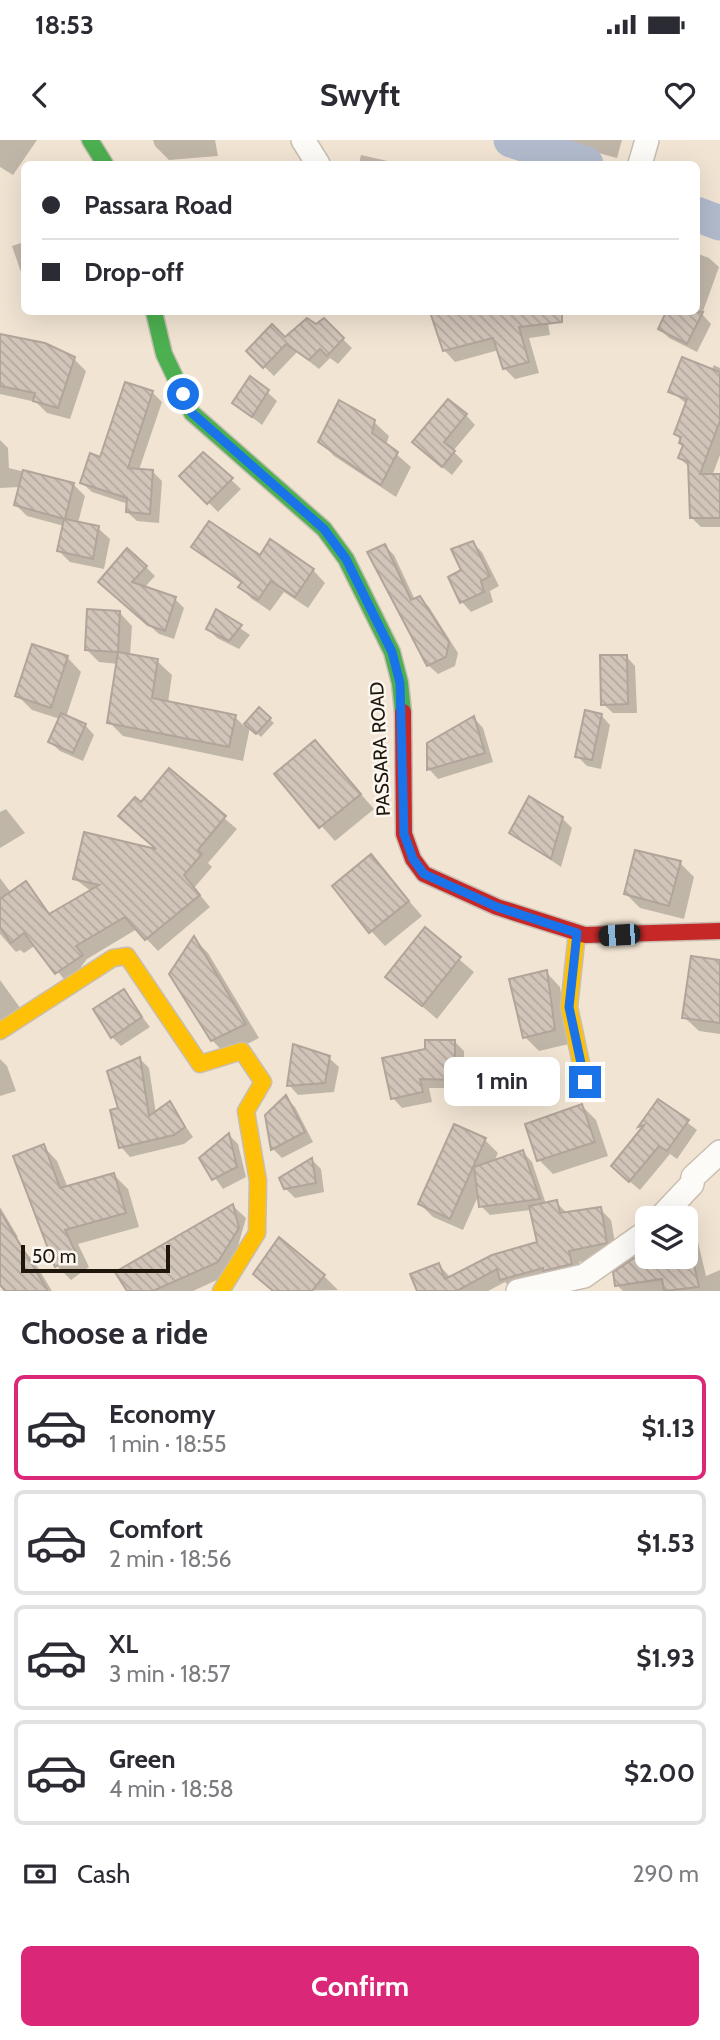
<!DOCTYPE html>
<meta charset="utf-8">
<style>
:root{--surface:#fff;--page:#f7f7f7;--text:#2b2b33;--muted:#7c7c81;--line:#e1e1e2;--accent:#db2777}
body{margin:0;font-family:Cabin,sans-serif;background:var(--page);color:var(--text);height:100vh;display:flex;flex-direction:column;font-size:26px;white-space:nowrap}
*{box-sizing:border-box;margin:0}
p{font-size:23px;color:var(--muted)}
.icon{flex:none;width:38px;height:38px;fill:none;stroke:currentColor;stroke-width:2;stroke-linecap:round;stroke-linejoin:round}
.map{position:relative;height:1151px;overflow:hidden}
.panel{display:flex;flex-direction:column;background:var(--surface);flex:1}
.panel>*{flex:none}
.hud{position:absolute;left:21px;top:21px;width:679px;height:154px;border-radius:10px;box-shadow:0 7px 28px #0002;display:grid;align-content:center;height:154px;padding:0 21px;background:var(--surface)}
.buttons{position:absolute;left:635px;top:1066px;display:grid;gap:14px}
.buttons a{display:grid;place-items:center;width:63px;height:63px;border-radius:10px;background:var(--surface);box-shadow:0 7px 28px #0002;font-size:35px}
.scale{position:absolute;left:21px;bottom:18px;width:149px;box-sizing:border-box;padding-left:7px;border:4px solid #1f170b;border-top:0;font-size:19px;line-height:24px;white-space:nowrap;color:#1f170b;-webkit-text-stroke:5px #fbf6f0;paint-order:stroke}
.end{position:absolute;width:32px;height:32px;margin:-16px;border:9px solid #1a73e8;background:#fff;box-shadow:0 0 0 4px #fff}
.from{border-radius:50%}
.bubble{position:absolute;height:49px;border-radius:10px;background:var(--surface);box-shadow:0 7px 28px #0002;font-size:23px;font-weight:700;line-height:49px;text-align:center}
.car{position:absolute;width:21px;height:42px;margin:-21px -10px;border-radius:9px;box-shadow:0 0 5px 2px #0007;background:linear-gradient(#222 24%,#8ab4d8 0 40%,#222 0 76%,#8ab4d8 0 86%,#222 0)}
.hud b{display:flex;align-items:center;gap:24px;height:66px;font-size:26px}
.hud b+b{border-top:2px solid var(--line)}
.hud i{width:18px;height:18px;background:var(--text)}
ul{padding:0;list-style:none}
li{display:flex;align-items:center;gap:21px;height:105px;margin:0 14px 10px;padding:0 7px;border:4px solid var(--line);border-radius:10px}
li div{flex:1}
li b{display:block;font-size:26px}
li em{font-style:normal;font-weight:700}
li.current{border-color:var(--accent)}
li>.icon{width:63px;height:63px;stroke-width:1.5}
h2{padding:0 21px;font-size:32px;line-height:84px}
.pay{display:flex;align-items:center;gap:18px;height:77px;padding:0 21px;font-size:26px}
.pay p{margin-inline-start:auto}
.cta{display:flex;gap:14px;margin-top:auto;padding:14px 21px}
.cta a{flex:1;height:80px;border-radius:10px;background:var(--accent);color:#fff;font-size:28px;font-weight:700;line-height:80px;text-align:center}
.status{display:flex;justify-content:space-between;align-items:center;height:49px;padding:0 35px;background:var(--surface);direction:ltr}
.status svg{height:19px;fill:currentColor}
header{display:flex;justify-content:space-between;align-items:center;height:91px;padding:0 21px;background:var(--surface);font-size:32px;font-weight:700}
.map>svg:first-child{display:block}
</style>
<div class="status"><b>18:53</b><svg viewBox="0 0 49 12"><path d="M0 12V9h3v3zM5 12V6h3v6zM10 12V3h3v9zM15 12V0h3v12zM26 1h20v11H26zM47 4h2v5h-2z"/></svg></div>
<header><svg class="icon" aria-label="back" viewBox="0 0 24 24"><path d="M15 5l-7 7 7 7"/></svg>Swyft<svg class="icon" aria-label="heart" viewBox="0 0 24 24"><path d="M12 20l-8-8c-3-5 5-10 8-4 3-6 11-1 8 4z"/></svg></header>
<div class="map">
<svg width="720" height="1151" viewBox="0 0 720 1151">
<defs>
<pattern id="building-back-hatch" width="6" height="6" patternUnits="userSpaceOnUse" patternTransform="scale(1.75)"><rect width="6" height="6" fill="#d1c4b9"/><path d="M-1 5l2 2M0 0l6 6M5-1l2 2" fill="none" stroke="#b3a89e"/></pattern>
</defs>
<rect width="100%" height="100%" fill="#f1e4d3"/>
<g fill="#0003">
<polygon points="0,0 37,0 13,35 0,27"/>
<polygon points="153,0 215,0 218,16 169,20 155,6"/>
<polygon points="564,0 622,0 617,18 568,5"/>
<polygon points="361,15 401,24 359,24"/>
<polygon points="24,102 24,141 12,106"/>
<polygon points="696,113 709,118 719,127 702,174 711,184 697,212 669,198 660,189 668,172 696,172"/>
<polygon points="432,172 546,172 550,195 529,198 539,233 515,239 504,228 499,210 455,222 444,210"/>
<polygon points="324,181 352,208 338,224 330,218 319,229 297,212 274,236 248,211"/>
<polygon points="0,196 74,219 86,231 70,279 47,273 36,262 0,254"/>
<polygon points="714,225 720,228 720,315 712,336 720,336 720,387 701,387 691,377 690,328 680,318 684,306 676,294 687,264 670,251 711,231"/>
<polygon points="126,244 153,253 162,262 139,330 152,331 162,341 159,383 137,381 127,372 128,364 92,352 82,343 101,319"/>
<polygon points="267,252 277,261 262,285 234,263"/>
<polygon points="466,275 475,285 453,311 463,321 452,335 424,312"/>
<polygon points="374,282 389,296 386,305 411,327 396,357 334,316 320,301"/>
<polygon points="0,300 8,308 9,328 73,344 85,356 78,383 98,388 110,399 104,429 70,422 59,411 64,386 27,376 16,365 20,347 0,348"/>
<polygon points="203,314 241,349 218,372 182,336"/>
<polygon points="473,403 482,412 499,446 490,451 493,462 471,472 462,462"/>
<polygon points="385,406 394,415 415,460 420,458 429,467 458,513 455,526 438,534 428,525"/>
<polygon points="194,407 260,417 313,430 325,443 308,468 284,452 270,471 252,459 240,447 242,444"/>
<polygon points="146,427 155,436 144,448 175,459 184,468 174,499 159,494 110,451"/>
<polygon points="217,472 250,495 239,509 217,498 208,489"/>
<polygon points="120,473 132,486 130,516 157,521 172,535 168,563 235,577 244,586 259,570 274,583 261,597 250,587 243,621 123,596 109,582 118,524 99,522 86,509"/>
<polygon points="626,516 635,526 637,573 613,573 603,564"/>
<polygon points="67,517 81,532 66,577 85,585 94,595 83,621 60,611 50,602 60,579 32,570 17,555"/>
<polygon points="601,575 610,585 601,629 587,626 577,616"/>
<polygon points="474,578 483,588 493,622 438,639 429,629 429,604"/>
<polygon points="315,602 374,669 335,701 276,635"/>
<polygon points="169,631 237,689 208,723 212,727 194,748 210,767 158,811 137,789 87,819 68,844 36,805 24,813 20,810 16,812 0,794 0,738 12,754 26,744 51,775 92,752 75,739 160,711 141,665"/>
<polygon points="6,669 25,693 0,708 0,672"/>
<polygon points="562,678 572,688 561,727 511,693"/>
<polygon points="371,717 422,776 385,806 371,791"/>
<polygon points="680,723 694,737 684,779 640,768 626,754"/>
<polygon points="425,790 474,832 437,879 388,837"/>
<polygon points="194,799 208,813 259,898 226,915 212,900"/>
<polygon points="720,822 720,894 699,891 684,877"/>
<polygon points="546,832 560,847 569,904 539,911 525,897"/>
<polygon points="0,840 23,872 0,889"/>
<polygon points="123,852 150,887 121,906 112,897"/>
<polygon points="454,901 464,911 464,948 429,948 432,962 402,968 393,958 426,911"/>
<polygon points="329,918 339,927 334,952 298,955 289,945"/>
<polygon points="0,919 7,926 16,951 0,956"/>
<polygon points="140,919 149,928 156,974 170,964 193,997 184,1004 130,1017 121,1007 120,969"/>
<polygon points="286,958 295,967 313,1002 282,1018 273,1009"/>
<polygon points="659,961 697,990 677,1019 670,1014 640,1050 622,1035 643,989 641,987"/>
<polygon points="582,966 596,980 608,1016 553,1034 539,1020"/>
<polygon points="229,995 238,1004 246,1037 223,1049 201,1018"/>
<polygon points="485,1000 498,1013 494,1022 523,1012 532,1022 546,1064 556,1062 568,1074 600,1069 611,1080 617,1114 579,1122 582,1135 513,1150 505,1142 488,1151 419,1151 413,1135 439,1125 451,1138 539,1103 531,1070 490,1075 481,1066 479,1054 463,1090 433,1077 420,1064"/>
<polygon points="43,1006 57,1021 68,1048 114,1035 128,1049 139,1087 78,1104 89,1127 71,1140 57,1126 42,1088"/>
<polygon points="312,1020 321,1029 324,1052 295,1058 285,1048"/>
<polygon points="233,1066 246,1078 230,1134 193,1151 129,1151 118,1132"/>
<polygon points="0,1067 18,1097 0,1107"/>
<polygon points="686,1090 698,1102 706,1136 720,1130 720,1151 623,1151 617,1145 635,1120 686,1116"/>
<polygon points="20,1107 34,1121 52,1151 8,1151 0,1142 0,1124"/>
<polygon points="255,1134 324,1136 338,1150 273,1151"/>
</g>
<g fill="none" stroke-linecap="round" stroke-linejoin="round">
<g stroke="#b2bbcd" stroke-width="35">
<polyline points="511,0 586,24"/>
<polyline points="696,74 720,83"/>
</g>
</g>
<g fill="url(#building-back-hatch)" stroke="#b1a49a" stroke-width="2">
<polygon points="430,172 562,172 562,182 519,187 529,222 503,229 493,198 443,211"/>
<polygon points="666,172 703,172 687,204 658,189"/>
<polygon points="307,178 316,184 324,178 344,198 327,216 320,209 309,220 286,204 263,228 246,211 272,184 285,197"/>
<polygon points="0,194 45,203 75,217 58,268 33,261 35,253 0,246"/>
<polygon points="682,217 720,232 720,281 700,334 720,334 720,378 690,378 688,322 678,318 683,305 679,303 681,297 674,294 687,259 668,252"/>
<polygon points="250,236 269,250 252,277 232,263"/>
<polygon points="125,242 153,251 128,328 153,330 150,374 126,372 127,358 80,343 90,313 100,317"/>
<polygon points="448,259 467,274 444,302 455,311 442,327 412,302"/>
<polygon points="339,260 375,280 372,293 398,312 381,345 318,302"/>
<polygon points="203,312 233,338 207,364 179,336"/>
<polygon points="23,330 74,343 65,379 99,386 93,419 57,411 64,379 14,365"/>
<polygon points="209,381 260,415 270,399 314,429 295,457 271,441 258,460 238,447 242,442 191,407"/>
<polygon points="473,401 490,436 481,441 484,452 460,463 448,437 461,430 451,409"/>
<polygon points="385,404 411,460 420,456 449,502 446,517 427,526 367,412"/>
<polygon points="127,408 147,426 132,442 176,457 165,491 148,485 98,442"/>
<polygon points="87,469 120,471 118,512 85,510"/>
<polygon points="216,469 242,485 229,501 206,489"/>
<polygon points="32,504 68,516 51,568 15,556"/>
<polygon points="118,512 158,519 152,558 236,575 229,607 107,583"/>
<polygon points="600,515 627,515 628,564 601,565"/>
<polygon points="259,567 271,578 256,594 244,584"/>
<polygon points="585,570 602,574 592,620 575,617"/>
<polygon points="61,573 86,584 73,613 48,602"/>
<polygon points="474,576 485,613 427,630 427,603"/>
<polygon points="315,600 361,654 319,688 274,634"/>
<polygon points="169,628 226,676 198,710 202,714 184,735 200,755 145,800 125,777 76,806 83,815 55,834 24,793 11,803 0,787 0,759 26,741 49,774 99,745 73,739 84,692 156,709 118,676 135,657 141,662"/>
<polygon points="529,656 563,677 551,719 509,693"/>
<polygon points="635,710 681,721 669,766 624,754"/>
<polygon points="371,714 409,761 369,793 332,746"/>
<polygon points="425,787 461,817 422,866 385,837"/>
<polygon points="194,796 246,884 211,901 169,834"/>
<polygon points="691,816 720,820 720,883 682,878"/>
<polygon points="547,830 555,890 523,898 509,839"/>
<polygon points="124,849 142,877 111,898 93,869"/>
<polygon points="425,900 455,900 455,940 420,939 423,952 391,959 382,918 425,909"/>
<polygon points="293,904 330,916 325,943 287,946"/>
<polygon points="140,917 149,976 170,961 185,987 174,995 119,1008 110,970 118,968 107,931"/>
<polygon points="286,955 305,992 271,1010 265,975"/>
<polygon points="658,959 689,980 667,1011 659,1006 629,1042 611,1026 644,985 638,987"/>
<polygon points="582,964 595,1002 537,1021 525,984"/>
<polygon points="454,984 486,998 450,1079 418,1064"/>
<polygon points="229,993 237,1027 212,1040 199,1018"/>
<polygon points="44,1004 60,1048 114,1033 126,1073 65,1090 76,1113 55,1127 13,1016"/>
<polygon points="523,1010 540,1059 479,1067 474,1027"/>
<polygon points="312,1018 316,1043 284,1049 279,1038"/>
<polygon points="557,1060 560,1073 601,1067 607,1103 569,1111 572,1124 543,1131 543,1128 500,1140 497,1129 457,1151 417,1151 410,1134 439,1123 445,1139 492,1115 537,1102 529,1066"/>
<polygon points="233,1064 239,1088 218,1122 153,1151 127,1151 115,1132"/>
<polygon points="0,1071 48,1151 5,1151 0,1145"/>
<polygon points="279,1097 325,1135 312,1151 273,1151 253,1134"/>
<polygon points="686,1116 692,1116 699,1147 664,1151 662,1139 615,1146 613,1132 634,1118"/>
</g>
<g fill="none" stroke-linecap="round" stroke-linejoin="round">
<defs>
<g id="street">
<polyline points="303,0 318,24"/>
<polyline points="640,24 647,0"/>
<polyline points="660,1078 692,1044 693,1037 720,1012"/>
<polyline points="518,1151 584,1136 648,1091"/>
</g>
<g id="fast">
<polyline points="90,0 105,24"/>
<polyline points="154,172 164,214 192,273 324,389 346,419 392,512 400,543 403,572"/>
</g>
<g id="slow">
<polyline points="577,793 569,867 585,942"/>
<polyline points="0,891 113,818 127,816 200,924 242,911 263,942 246,971 258,1041 257,1093 221,1151"/>
</g>
<polyline id="jam" points="403,572 404,694 413,719 424,734 497,767 585,795 720,791"/>
</defs>
<use href="#street" stroke="#c8beb1" stroke-width="26"/>
<use href="#fast" stroke="#c8beb1" stroke-width="19"/>
<use href="#slow" stroke="#c8beb1" stroke-width="19"/>
<use href="#jam" stroke="#c8beb1" stroke-width="19"/>
<use href="#street" stroke="#fdfbf8" stroke-width="23"/>
<use href="#fast" stroke="#4caf50" stroke-width="16"/>
<use href="#slow" stroke="#ffc107" stroke-width="16"/>
<use href="#jam" stroke="#c62828" stroke-width="16"/>
</g>
<g fill="none" stroke-linecap="round" stroke-linejoin="round">
<polyline stroke="#1a73e8" stroke-width="9" points="183,254 192,273 324,389 346,419 392,512 400,543 404,694 413,719 424,734 497,767 577,793 569,867 585,942"/>
</g>
<g text-anchor="middle" dominant-baseline="central" stroke-width="5" stroke-linejoin="round" paint-order="stroke">
<g font-size="19" fill="#1f170b" stroke="#fbf6f0">
<text transform="translate(380 609) rotate(-93)">PASSARA ROAD</text>
</g>
</g>
</svg>
<div class="buttons">
<a><svg class="icon" aria-label="layers" viewBox="0 0 24 24"><path d="M12 4l9 5-9 5-9-5zM3 14l9 5 9-5"/></svg></a>
</div>
<div class="scale">50 m</div>
<i class="end from" style="left:183px;top:254px"></i>
<i class="end" style="left:585px;top:942px"></i>
<div class="bubble" style="left:444px;top:917px;width:116px">1 min</div>
<i class="car" style="left:619px;top:795px;rotate:266deg"></i>
<div class="hud">
<b><i class="from"></i>Passara Road</b>
<b><i></i>Drop-off</b>
</div>
</div>
<section class="panel">
<h2>Choose a ride</h2>
<ul>
<li class="current"><svg class="icon" aria-label="car" viewBox="0 0 24 24"><path d="M5 17H2v-5l4-1 3-4h7l3 4 3 1v5h-3M9 17h6M6 11h13"/><circle cx="7" cy="17" r="2"/><circle cx="17" cy="17" r="2"/></svg><div><b>Economy</b><p>1 min · 18:55</p></div><em>$1.13</em></li>
<li><svg class="icon" aria-label="car" viewBox="0 0 24 24"><path d="M5 17H2v-5l4-1 3-4h7l3 4 3 1v5h-3M9 17h6M6 11h13"/><circle cx="7" cy="17" r="2"/><circle cx="17" cy="17" r="2"/></svg><div><b>Comfort</b><p>2 min · 18:56</p></div><em>$1.53</em></li>
<li><svg class="icon" aria-label="car" viewBox="0 0 24 24"><path d="M5 17H2v-5l4-1 3-4h7l3 4 3 1v5h-3M9 17h6M6 11h13"/><circle cx="7" cy="17" r="2"/><circle cx="17" cy="17" r="2"/></svg><div><b>XL</b><p>3 min · 18:57</p></div><em>$1.93</em></li>
<li><svg class="icon" aria-label="car" viewBox="0 0 24 24"><path d="M5 17H2v-5l4-1 3-4h7l3 4 3 1v5h-3M9 17h6M6 11h13"/><circle cx="7" cy="17" r="2"/><circle cx="17" cy="17" r="2"/></svg><div><b>Green</b><p>4 min · 18:58</p></div><em>$2.00</em></li>
</ul>
<div class="pay"><svg class="icon" aria-label="cash" viewBox="0 0 24 24"><path d="M3 7h18v10H3z"/><circle cx="12" cy="12" r="2"/></svg>Cash<p>290 m</p></div>
<div class="cta"><a>Confirm</a></div>
</section>
